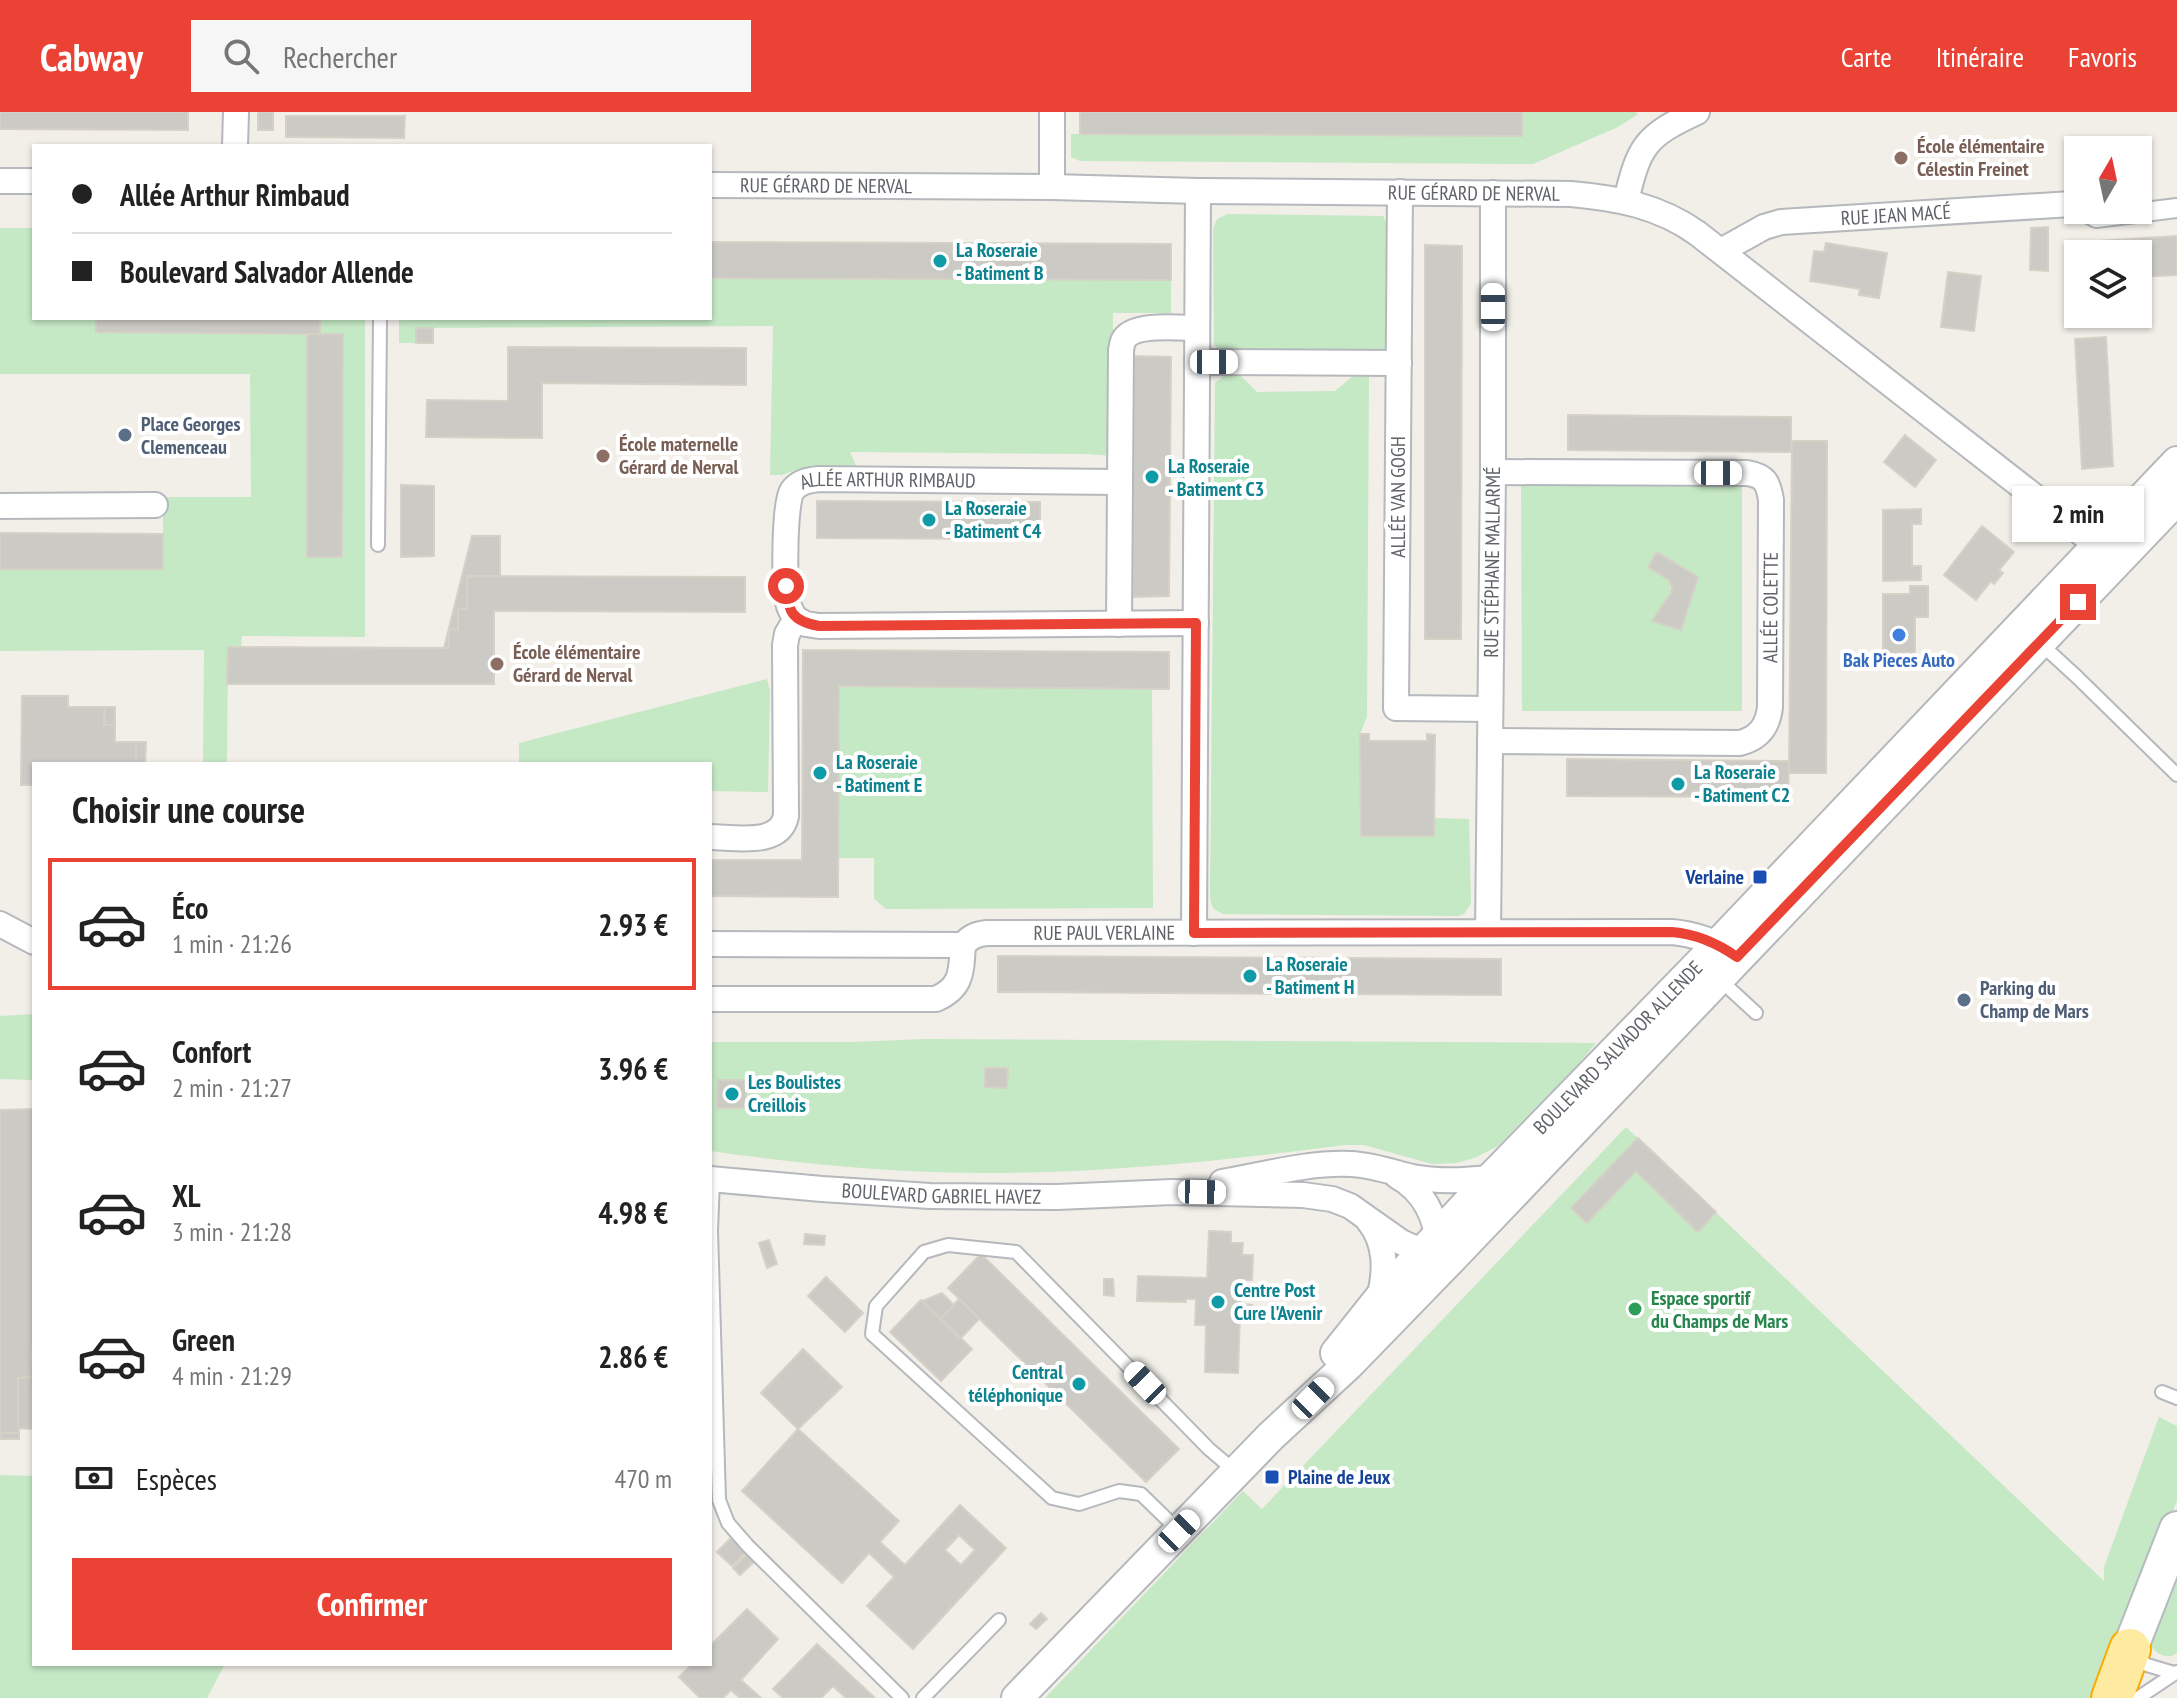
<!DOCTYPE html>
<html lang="fr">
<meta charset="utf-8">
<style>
:root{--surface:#fff;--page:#f6f6f6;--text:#222;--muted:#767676;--line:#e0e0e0;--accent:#ea4335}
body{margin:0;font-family:"PT Sans Narrow",sans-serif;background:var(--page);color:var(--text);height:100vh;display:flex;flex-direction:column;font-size:30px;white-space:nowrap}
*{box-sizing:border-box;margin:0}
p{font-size:26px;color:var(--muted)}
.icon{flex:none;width:44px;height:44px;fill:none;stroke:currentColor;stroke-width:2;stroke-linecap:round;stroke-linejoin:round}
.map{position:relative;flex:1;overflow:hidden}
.drawer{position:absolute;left:32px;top:650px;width:680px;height:904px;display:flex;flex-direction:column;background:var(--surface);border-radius:0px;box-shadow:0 2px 6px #0004}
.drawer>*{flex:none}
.banner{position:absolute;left:32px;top:32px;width:680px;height:176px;border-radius:0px;box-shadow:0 2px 6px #0004;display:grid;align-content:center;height:176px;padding:0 40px;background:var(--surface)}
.needle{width:52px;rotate:9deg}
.controls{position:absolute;left:2064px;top:24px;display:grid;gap:16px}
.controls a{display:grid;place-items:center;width:88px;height:88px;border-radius:0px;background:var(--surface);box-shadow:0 2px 6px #0004;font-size:40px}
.end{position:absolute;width:36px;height:36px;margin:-18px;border:10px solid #ea4335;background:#fff;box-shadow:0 0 0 4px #fff}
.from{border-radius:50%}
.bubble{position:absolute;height:56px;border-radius:0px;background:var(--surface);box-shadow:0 2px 6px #0004;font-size:26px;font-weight:800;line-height:56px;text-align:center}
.car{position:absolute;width:24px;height:48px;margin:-24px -12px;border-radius:10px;box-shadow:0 0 6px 2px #0007;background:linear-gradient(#fff 24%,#345 0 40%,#fff 0 76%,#345 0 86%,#fff 0)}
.banner b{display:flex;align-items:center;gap:28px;height:76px;font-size:30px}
.banner b+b{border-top:2px solid var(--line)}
.banner i{width:20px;height:20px;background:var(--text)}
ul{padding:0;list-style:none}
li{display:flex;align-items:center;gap:24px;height:132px;margin:0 16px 12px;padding:0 24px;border:4px solid transparent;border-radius:0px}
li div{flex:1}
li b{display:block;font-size:30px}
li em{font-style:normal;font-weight:800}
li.active{border-color:var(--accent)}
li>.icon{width:72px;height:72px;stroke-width:1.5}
h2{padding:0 40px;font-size:36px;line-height:96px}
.pay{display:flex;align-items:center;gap:20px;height:88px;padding:0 40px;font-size:30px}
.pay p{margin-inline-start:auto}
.cta{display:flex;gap:16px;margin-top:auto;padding:16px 40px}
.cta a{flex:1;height:92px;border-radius:0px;background:var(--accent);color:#fff;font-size:32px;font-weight:800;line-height:92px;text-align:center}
header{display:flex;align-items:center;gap:48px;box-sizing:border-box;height:112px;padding:0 40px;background:var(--accent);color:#fff}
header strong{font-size:38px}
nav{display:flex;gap:44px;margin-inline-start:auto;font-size:28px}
.search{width:560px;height:72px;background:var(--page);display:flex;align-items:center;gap:20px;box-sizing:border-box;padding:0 28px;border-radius:0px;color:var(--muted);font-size:30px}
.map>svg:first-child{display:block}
</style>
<header>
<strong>Cabway</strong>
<div class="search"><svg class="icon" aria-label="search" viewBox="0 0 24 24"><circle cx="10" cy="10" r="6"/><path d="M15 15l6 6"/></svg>Rechercher</div>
<nav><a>Carte</a><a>Itinéraire</a><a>Favoris</a></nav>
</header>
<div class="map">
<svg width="2177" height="1586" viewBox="0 0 2177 1586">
<rect width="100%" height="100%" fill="#f1efe8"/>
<g fill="#c5e8c5" fill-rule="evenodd">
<polygon points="1522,0 1635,0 1638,2 1618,15 1533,52 1080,49 1071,45 1071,22 1521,24"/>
<polygon points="1228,102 1383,104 1389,115 1387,235 1382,239 1219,239 1214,232 1213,117 1217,107"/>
<polygon points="0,116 34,116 34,206 96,206 97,220 307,222 307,445 342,444 343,223 320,222 320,206 365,206 365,525 242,524 241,535 228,536 227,652 203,652 204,538 0,539 0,457 163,457 163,385 251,385 250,262 0,262"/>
<polygon points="710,166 1171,168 1171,201 1113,201 1112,344 1087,342 850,340 858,358 795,358 782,363 770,363 773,214 417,216 416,231 399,231 399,206 710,206"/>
<path d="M1358,260H1369L1367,604L1360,622L1361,723L1433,724L1434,706L1469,707L1471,792L1464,802L1458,804L1224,802C1213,798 1211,795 1210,784L1215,271L1224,264H1241L1257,280L1335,279Z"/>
<path d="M1521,369L1742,370V599H1522ZM1657,440L1698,465L1681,518L1653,509L1671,481L1669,468L1648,455Z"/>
<polygon points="767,567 770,579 768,680 710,679 710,652 519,652 519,631"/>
<polygon points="839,574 1152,576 1153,796 886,797 874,787 874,746 838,746"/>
<polygon points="34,902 34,968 0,967 0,904"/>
<path d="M925,927L1596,931L1575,956L1498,1034L1477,1045L1457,1051L1432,1052L1364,1033H1345C1227,1048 1108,1061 988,1061C895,1061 802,1052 710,1039V930H852ZM985,956H1007V975H985ZM746,968V996H717L718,969Z"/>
<polygon points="1626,1015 2104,1469 2104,1455 2159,1305 2177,1314 2177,1389 2097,1586 1045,1586 1243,1379 1262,1397"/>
<polygon points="0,1363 34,1364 34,1552 225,1552 207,1586 0,1586"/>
<path d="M2177,1456V1541C2165,1550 2155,1539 2147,1531Z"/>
</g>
<g fill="#cccac5" stroke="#d6d1c6" stroke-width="2" fill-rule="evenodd">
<polygon points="0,0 188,0 188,18 0,17"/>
<rect x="258" y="0" width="15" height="18"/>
<polygon points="1080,0 1522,0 1522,24 1080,22"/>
<polygon points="286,4 405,4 404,26 286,25"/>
<polygon points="2048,115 2048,159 2030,158 2031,116"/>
<polygon points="2177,124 2177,163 2138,165 2138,142 2084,142 2083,130"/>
<polygon points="710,130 1171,132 1171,168 710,166"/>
<polygon points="1826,131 1887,141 1879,186 1859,183 1860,177 1810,169 1814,139 1824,140"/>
<polygon points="1425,133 1462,134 1461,527 1425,527"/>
<polygon points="1948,160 1981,164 1974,219 1941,215"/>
<polygon points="96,206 320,206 320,222 96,220"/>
<rect x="416" y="216" width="17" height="15"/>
<polygon points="307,222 343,222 342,445 307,445"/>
<polygon points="2106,225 2113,354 2082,357 2075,227"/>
<polygon points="508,235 746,236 746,273 542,271 542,326 426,325 427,288 508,289"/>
<polygon points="1134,244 1171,245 1169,484 1133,485"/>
<polygon points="1568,303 1791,305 1791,340 1568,338"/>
<polygon points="1905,323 1936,348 1915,375 1884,350"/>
<polygon points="1792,329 1827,329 1826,661 1789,661"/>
<polygon points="401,373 434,374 434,444 401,445"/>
<polygon points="817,389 1040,390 1040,427 817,426"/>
<polygon points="1921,397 1921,412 1912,412 1912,454 1921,454 1921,468 1883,469 1883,398"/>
<polygon points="1982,414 2014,440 1999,458 2003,461 1994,472 1991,469 1976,488 1944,463"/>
<polygon points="0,421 163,422 163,457 0,457"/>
<polygon points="472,424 500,424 500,464 467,464 467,497 458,497 458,517 449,517 449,536 444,536"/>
<polygon points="1657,440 1698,465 1681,518 1652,509 1671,481 1672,476 1669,468 1648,455"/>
<polygon points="467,464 745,465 745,500 494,499 494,572 227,572 228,535 449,536 449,517 458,517 458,497 467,497"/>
<polygon points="1910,474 1928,474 1928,505 1915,505 1915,541 1883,541 1883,482 1910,482"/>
<polygon points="803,538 1169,540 1169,577 839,574 838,785 710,784 710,748 802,748"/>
<polygon points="22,584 68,584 68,595 105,595 104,613 115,613 115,630 136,630 136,652 34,652 34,673 21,673"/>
<polygon points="105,595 115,595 115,613 104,613"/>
<polygon points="1360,622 1369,622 1369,629 1427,629 1427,622 1435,623 1434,724 1361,724"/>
<polygon points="136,630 146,630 145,652 136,652"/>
<polygon points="1567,647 1789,649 1788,685 1567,684"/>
<polygon points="998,844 1501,847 1501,883 998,880"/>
<polygon points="985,956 1008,956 1007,976 985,975"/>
<polygon points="718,968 746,968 746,996 717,996"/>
<polygon points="34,997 34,1235 32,1236 31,1248 34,1248 33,1265 18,1266 19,1321 0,1321 0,998"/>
<polygon points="1638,1026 1716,1100 1698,1120 1636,1059 1587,1111 1571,1096"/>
<polygon points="1209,1119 1231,1120 1231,1131 1243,1131 1242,1143 1253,1143 1252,1168 1242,1168 1241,1192 1252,1193 1251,1204 1240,1204 1238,1261 1205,1260 1206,1213 1195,1213 1196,1187 1186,1187 1186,1190 1137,1189 1138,1164 1207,1166"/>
<polygon points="805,1122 825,1124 824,1133 804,1132"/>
<polygon points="769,1128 777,1152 767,1156 759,1131"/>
<polygon points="981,1142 1179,1337 1146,1370 948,1176"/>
<polygon points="826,1165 863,1201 845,1220 808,1184"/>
<polygon points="1104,1167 1113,1167 1114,1184 1104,1183"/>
<polygon points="942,1181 954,1193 941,1207 922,1189"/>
<polygon points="959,1187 979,1207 961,1226 941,1207"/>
<polygon points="921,1188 972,1237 941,1269 890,1220"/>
<polygon points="803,1237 842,1275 798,1317 761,1281"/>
<polygon points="33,1265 32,1317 18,1316 18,1266"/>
<path d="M798,1317L899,1409L880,1430L905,1453L960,1393L1006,1436L913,1537L867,1494L894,1465L869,1441L842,1471L742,1379ZM959,1423L975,1438L961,1453L945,1438Z"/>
<rect x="0" y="1321" width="19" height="6"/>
<polygon points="731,1426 746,1440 732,1454 717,1440"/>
<polygon points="747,1442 755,1449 740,1463 733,1456"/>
<polygon points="747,1497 778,1527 741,1568 761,1586 740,1586 731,1578 723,1586 700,1586 679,1565 692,1552 710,1552 710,1534"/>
<polygon points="1041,1501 1047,1507 1036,1517 1030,1512"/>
<polygon points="817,1532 875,1586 846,1586 833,1574 821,1586 783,1586 773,1577"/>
</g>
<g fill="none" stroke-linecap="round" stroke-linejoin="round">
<defs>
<g id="service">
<polyline points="378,433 380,206"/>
<polyline points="2041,532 2077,565 2177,663"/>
<polyline points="1718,866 1756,901"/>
<polyline points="713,1067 711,1119 719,1388 728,1411 748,1434 902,1586"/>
<polyline points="2162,1280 2177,1286"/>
<polyline points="1178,1418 1141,1382 1119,1379 1079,1392 1052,1386 872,1222 876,1194 924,1140 948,1133 1016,1140 1209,1337 1236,1360"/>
<polyline points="2135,1543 2147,1553 2174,1561"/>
<polyline points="923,1586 999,1508"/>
<polyline points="2138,1586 2177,1560"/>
</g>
<polyline id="pedestrian" points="2082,98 2096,106 2177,96"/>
<g id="minor">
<polyline points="1052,0 1052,75"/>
<polyline points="235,34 236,0"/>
<polyline points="0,69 34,69"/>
<path id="s1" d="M710,73L1052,75L1198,79L1571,82C1617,86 1659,94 1697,121L2112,445"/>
<polyline points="1400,80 1396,596 1490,597"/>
<path d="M1626,89C1639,34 1645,24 1697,0"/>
<path id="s2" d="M1721,139L1764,115L1781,110L2072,92"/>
<polyline points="1197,250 1399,251"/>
<polyline points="0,394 155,393"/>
<path id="s3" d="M796,507C792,501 789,497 788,490C784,473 784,392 792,379C798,370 808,368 819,367L1119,370"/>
<polyline points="796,507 806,512 819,514 1196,511"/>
<path d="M1119,512L1121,238C1122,234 1122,229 1125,226C1136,211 1180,216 1197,216"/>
<path id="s4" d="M1490,629L1740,631C1759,626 1768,614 1770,595L1771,388C1768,370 1765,364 1747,361L1493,360"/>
<path d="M710,725C734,725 780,735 786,704L785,533L787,522L796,507"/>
<polyline points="0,812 34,830"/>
<path id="s5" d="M1488,820L1493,360V81"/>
<polyline points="1194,821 1198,79"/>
<path id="s6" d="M710,832L963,833C970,825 976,822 987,821L1672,820C1694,822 1713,828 1731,841"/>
<path d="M710,887H936C963,875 961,859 963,833"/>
<path d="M1397,1064C1426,1080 1437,1107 1439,1139"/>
<path id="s7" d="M710,1067L822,1077L930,1084L1057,1085L1172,1080L1303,1083L1332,1087L1350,1094L1401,1130L1423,1140L1439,1144"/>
<path d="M1222,1070C1264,1063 1308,1050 1351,1052C1372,1053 1392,1060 1412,1065C1439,1070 1465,1069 1492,1065"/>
<path d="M1368,1108C1387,1131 1386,1159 1379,1187"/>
</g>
<g id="tertiary">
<path id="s8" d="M1336,1241L1379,1187L1492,1065L1701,850L2177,350"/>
<polyline points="1017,1586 1271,1324 1349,1252 1451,1147 2177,387"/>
</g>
<polyline id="secondary" points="2130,1537 2177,1417"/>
<polyline id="trunk" points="2112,1586 2130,1537"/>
</defs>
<use href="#service" stroke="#b5b8bc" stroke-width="16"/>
<use href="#pedestrian" stroke="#b5b8bc" stroke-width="22"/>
<use href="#minor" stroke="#b5b8bc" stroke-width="28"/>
<use href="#tertiary" stroke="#b5b8bc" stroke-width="34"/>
<use href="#secondary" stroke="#b6babf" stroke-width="38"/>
<use href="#trunk" stroke="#f9ab00" stroke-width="44"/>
<use href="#service" stroke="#fff" stroke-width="12"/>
<use href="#pedestrian" stroke="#fff" stroke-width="18"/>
<use href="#minor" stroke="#fff" stroke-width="24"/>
<use href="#tertiary" stroke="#fff" stroke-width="30"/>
<use href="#secondary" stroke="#fff" stroke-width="34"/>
<use href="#trunk" stroke="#feeaa1" stroke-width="40"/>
</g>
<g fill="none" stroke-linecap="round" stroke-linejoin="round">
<path stroke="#ea4335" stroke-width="10" d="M786,474C788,500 792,509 819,514L1196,511L1194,821L1672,820C1697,822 1717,831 1737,845L2078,490"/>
</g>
<g fill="#8d6e63" stroke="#fff" stroke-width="3">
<circle cx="1901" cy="46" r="8"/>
<circle cx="603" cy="344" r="8"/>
<circle cx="497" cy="552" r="8"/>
</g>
<g fill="#0f9aa8" stroke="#fff" stroke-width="3">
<circle cx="940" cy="149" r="8"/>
<circle cx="1152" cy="365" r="8"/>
<circle cx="929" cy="408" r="8"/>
<circle cx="820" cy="661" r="8"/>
<circle cx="1678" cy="672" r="8"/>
<circle cx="1250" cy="864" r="8"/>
<circle cx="732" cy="982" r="8"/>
<circle cx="1218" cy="1190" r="8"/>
<circle cx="1079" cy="1272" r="8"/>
</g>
<g fill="#5c6f8a" stroke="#fff" stroke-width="3">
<circle cx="125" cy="323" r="8"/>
<circle cx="1964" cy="888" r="8"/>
</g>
<circle fill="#3f7fe0" stroke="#fff" stroke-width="3" cx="1899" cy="523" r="8"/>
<g fill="#1a4fb4" stroke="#fff" stroke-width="3">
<rect x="1752" y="757" width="16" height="16" rx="4"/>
<rect x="1264" y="1357" width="16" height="16" rx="4"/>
</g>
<circle fill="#2e9e5b" stroke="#fff" stroke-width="3" cx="1635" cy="1197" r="8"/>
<g text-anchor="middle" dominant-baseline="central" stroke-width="8" stroke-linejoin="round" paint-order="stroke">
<g font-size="20" font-weight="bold" fill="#785e54" stroke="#fff" text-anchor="start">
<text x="1917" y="34">École élémentaire<tspan x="1917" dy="23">Célestin Freinet</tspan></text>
<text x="619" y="332">École maternelle<tspan x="619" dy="23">Gérard de Nerval</tspan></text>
<text x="513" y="540">École élémentaire<tspan x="513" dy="23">Gérard de Nerval</tspan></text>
</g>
<g font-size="20" fill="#5f6368" stroke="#fff">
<text stroke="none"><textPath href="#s1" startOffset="116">RUE GÉRARD DE NERVAL</textPath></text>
<text stroke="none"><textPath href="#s1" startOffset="764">RUE GÉRARD DE NERVAL</textPath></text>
<text stroke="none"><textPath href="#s2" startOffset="182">RUE JEAN MACÉ</textPath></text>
<text stroke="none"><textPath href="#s3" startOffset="230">ALLÉE ARTHUR RIMBAUD</textPath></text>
<text transform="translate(1398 385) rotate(-90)">ALLÉE VAN GOGH</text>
<text stroke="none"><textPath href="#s5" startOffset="370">RUE STÉPHANE MALLARMÉ</textPath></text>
<text stroke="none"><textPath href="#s4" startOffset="400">ALLÉE COLETTE</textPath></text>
<text stroke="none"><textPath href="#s6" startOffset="398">RUE PAUL VERLAINE</textPath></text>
<text stroke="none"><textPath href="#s8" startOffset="416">BOULEVARD SALVADOR ALLENDE</textPath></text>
<text stroke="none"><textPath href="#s7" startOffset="232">BOULEVARD GABRIEL HAVEZ</textPath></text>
</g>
<g font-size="20" font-weight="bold" fill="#0d838f" stroke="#fff" text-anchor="start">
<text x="956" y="138">La Roseraie<tspan x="956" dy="23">- Batiment B</tspan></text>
<text x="1168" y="354">La Roseraie<tspan x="1168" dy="23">- Batiment C3</tspan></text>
<text x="945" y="396">La Roseraie<tspan x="945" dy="23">- Batiment C4</tspan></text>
<text x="836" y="650">La Roseraie<tspan x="836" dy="23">- Batiment E</tspan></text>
<text x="1694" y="660">La Roseraie<tspan x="1694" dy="23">- Batiment C2</tspan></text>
<text x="1266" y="852">La Roseraie<tspan x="1266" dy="23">- Batiment H</tspan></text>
<text x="748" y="970">Les Boulistes<tspan x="748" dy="23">Creillois</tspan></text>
<text x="1234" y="1178">Centre Post<tspan x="1234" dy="23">Cure l'Avenir</tspan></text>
<text x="1063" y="1260" text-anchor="end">Central<tspan x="1063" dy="23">téléphonique</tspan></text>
</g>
<g font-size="20" font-weight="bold" fill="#4e5e75" stroke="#fff" text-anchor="start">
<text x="141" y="312">Place Georges<tspan x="141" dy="23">Clemenceau</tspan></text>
<text x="1980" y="876">Parking du<tspan x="1980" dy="23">Champ de Mars</tspan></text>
</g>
<g font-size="20" font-weight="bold" fill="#366cbe" stroke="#fff">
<text x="1899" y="548">Bak Pieces Auto</text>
</g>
<g font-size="20" font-weight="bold" fill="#164399" stroke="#fff" text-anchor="end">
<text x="1744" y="765">Verlaine</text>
<text x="1288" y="1365" text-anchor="start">Plaine de Jeux</text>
</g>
<g font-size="20" font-weight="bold" fill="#27864d" stroke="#fff" text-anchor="start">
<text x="1651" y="1186">Espace sportif<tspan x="1651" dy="23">du Champs de Mars</tspan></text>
</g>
</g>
</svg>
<div class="controls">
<a><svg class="needle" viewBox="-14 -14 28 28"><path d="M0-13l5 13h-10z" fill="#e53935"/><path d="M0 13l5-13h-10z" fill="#767676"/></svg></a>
<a><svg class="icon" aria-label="layers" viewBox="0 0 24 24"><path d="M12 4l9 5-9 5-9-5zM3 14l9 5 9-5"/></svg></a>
</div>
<i class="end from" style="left:786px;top:474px"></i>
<i class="end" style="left:2078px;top:490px"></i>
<div class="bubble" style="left:2012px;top:374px;width:132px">2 min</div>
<i class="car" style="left:1493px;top:195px;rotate:0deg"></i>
<i class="car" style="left:1214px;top:250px;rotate:90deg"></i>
<i class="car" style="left:1718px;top:361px;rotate:90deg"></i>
<i class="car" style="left:1202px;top:1080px;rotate:91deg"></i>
<i class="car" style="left:1145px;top:1271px;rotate:316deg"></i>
<i class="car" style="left:1313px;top:1286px;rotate:45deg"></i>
<i class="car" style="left:1179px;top:1419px;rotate:44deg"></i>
<div class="banner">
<b><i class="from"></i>Allée Arthur Rimbaud</b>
<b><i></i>Boulevard Salvador Allende</b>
</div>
<section class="drawer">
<h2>Choisir une course</h2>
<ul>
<li class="active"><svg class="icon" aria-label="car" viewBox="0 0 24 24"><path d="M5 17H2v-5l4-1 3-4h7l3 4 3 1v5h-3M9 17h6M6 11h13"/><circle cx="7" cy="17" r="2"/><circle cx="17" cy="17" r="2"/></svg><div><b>Éco</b><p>1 min · 21:26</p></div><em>2.93 €</em></li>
<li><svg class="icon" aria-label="car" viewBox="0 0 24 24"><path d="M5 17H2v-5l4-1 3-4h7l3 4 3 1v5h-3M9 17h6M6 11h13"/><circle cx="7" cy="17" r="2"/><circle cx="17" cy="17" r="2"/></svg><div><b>Confort</b><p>2 min · 21:27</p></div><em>3.96 €</em></li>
<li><svg class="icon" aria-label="car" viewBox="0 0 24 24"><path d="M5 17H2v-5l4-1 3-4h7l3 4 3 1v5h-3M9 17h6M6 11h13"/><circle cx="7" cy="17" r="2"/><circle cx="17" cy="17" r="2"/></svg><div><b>XL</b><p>3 min · 21:28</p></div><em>4.98 €</em></li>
<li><svg class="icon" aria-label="car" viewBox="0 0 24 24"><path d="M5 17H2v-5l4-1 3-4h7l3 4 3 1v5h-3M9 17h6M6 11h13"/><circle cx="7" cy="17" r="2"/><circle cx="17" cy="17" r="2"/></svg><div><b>Green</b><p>4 min · 21:29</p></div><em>2.86 €</em></li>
</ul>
<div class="pay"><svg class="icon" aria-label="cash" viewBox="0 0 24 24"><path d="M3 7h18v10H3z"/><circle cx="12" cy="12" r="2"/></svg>Espèces<p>470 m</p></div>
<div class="cta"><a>Confirmer</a></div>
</section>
</div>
